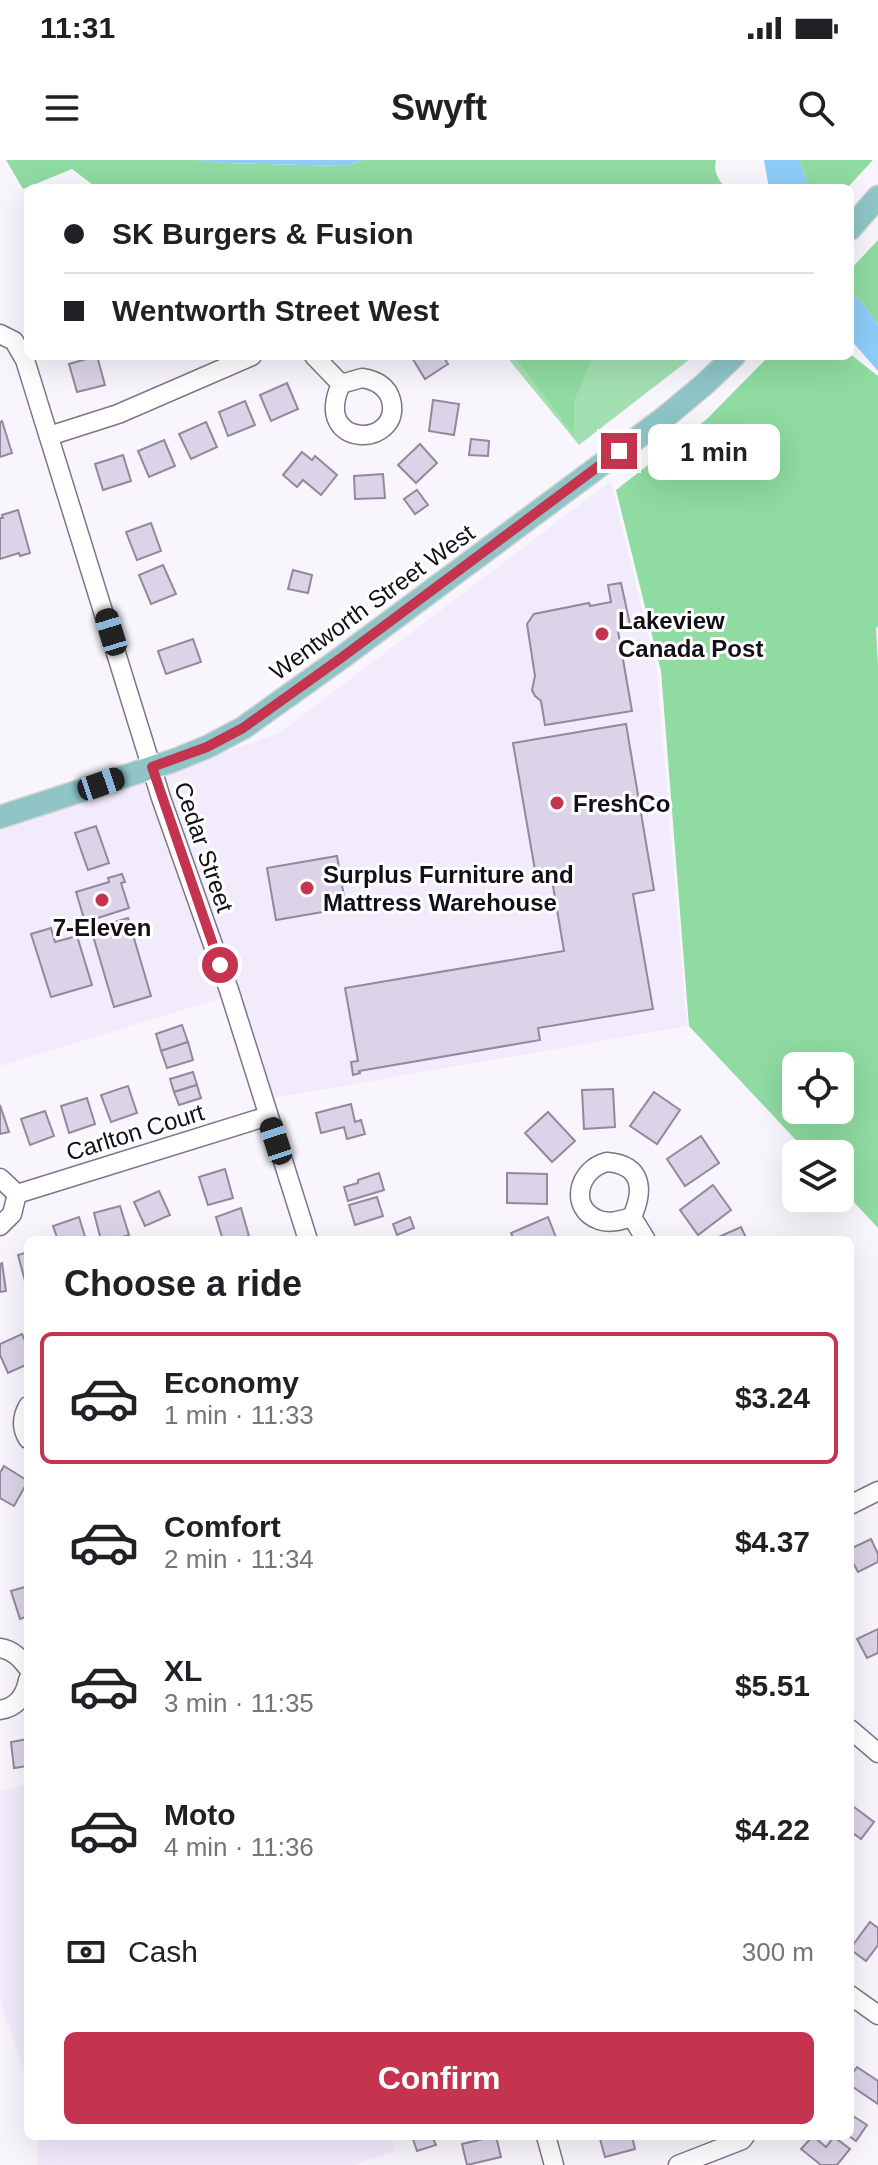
<!DOCTYPE html>
<meta charset="utf-8">
<style>
:root{--surface:#fff;--page:#f6f6f6;--text:#202124;--muted:#757577;--line:#e0e0e0;--accent:#c4344f}
body{margin:0;font-family:Arial,sans-serif;background:var(--page);color:var(--text);height:100vh;display:flex;flex-direction:column;font-size:30px;white-space:nowrap}
*{box-sizing:border-box;margin:0}
p{font-size:26px;color:var(--muted)}
.icon{flex:none;width:44px;height:44px;fill:none;stroke:currentColor;stroke-width:2;stroke-linecap:round;stroke-linejoin:round}
.map{position:relative;flex:1;overflow:hidden}
.side{position:absolute;left:24px;top:1076px;width:830px;height:904px;display:flex;flex-direction:column;background:var(--surface);border-radius:12px;box-shadow:0 8px 32px #0002}
.side>*{flex:none}
.guide{position:absolute;left:24px;top:24px;width:830px;height:176px;border-radius:12px;box-shadow:0 8px 32px #0002;display:grid;align-content:center;height:176px;padding:0 40px;background:var(--surface)}
.controls{position:absolute;left:782px;top:892px;display:grid;gap:16px}
.controls a{display:grid;place-items:center;width:72px;height:72px;border-radius:12px;background:var(--surface);box-shadow:0 8px 32px #0002;font-size:40px}
.end{position:absolute;width:36px;height:36px;margin:-18px;border:10px solid #c4344f;background:#fff;box-shadow:0 0 0 4px #fff}
.from{border-radius:50%}
.bubble{position:absolute;height:56px;border-radius:12px;background:var(--surface);box-shadow:0 8px 32px #0002;font-size:26px;font-weight:700;line-height:56px;text-align:center}
.car{position:absolute;width:24px;height:48px;margin:-24px -12px;border-radius:10px;box-shadow:0 0 6px 2px #0007;background:linear-gradient(#222 24%,#8ab4d8 0 40%,#222 0 76%,#8ab4d8 0 86%,#222 0)}
.guide b{display:flex;align-items:center;gap:28px;height:76px;font-size:30px}
.guide b+b{border-top:2px solid var(--line)}
.guide i{width:20px;height:20px;background:var(--text)}
ul{padding:0;list-style:none}
li{display:flex;align-items:center;gap:24px;height:132px;margin:0 16px 12px;padding:0 24px;border:4px solid transparent;border-radius:12px}
li div{flex:1}
li b{display:block;font-size:30px}
li em{font-style:normal;font-weight:700}
li.on{border-color:var(--accent)}
li>.icon{width:72px;height:72px;stroke-width:1.5}
h2{padding:0 40px;font-size:36px;line-height:96px}
.pay{display:flex;align-items:center;gap:20px;height:88px;padding:0 40px;font-size:30px}
.pay p{margin-inline-start:auto}
.primary-button{display:flex;gap:16px;margin-top:auto;padding:16px 40px}
.primary-button a{flex:1;height:92px;border-radius:12px;background:var(--accent);color:#fff;font-size:32px;font-weight:700;line-height:92px;text-align:center}
.status{display:flex;justify-content:space-between;align-items:center;height:56px;padding:0 40px;background:var(--surface);direction:ltr}
.status svg{height:22px;fill:currentColor}
header{display:flex;justify-content:space-between;align-items:center;height:104px;padding:0 40px;background:var(--surface);font-size:36px;font-weight:700}
.map>svg:first-child{display:block}
</style>
<div class="status"><b>11:31</b><svg viewBox="0 0 49 12"><path d="M0 12V9h3v3zM5 12V6h3v6zM10 12V3h3v9zM15 12V0h3v12zM26 1h20v11H26zM47 4h2v5h-2z"/></svg></div>
<header><svg class="icon" aria-label="menu" viewBox="0 0 24 24"><path d="M4 6h16M4 12h16M4 18h16"/></svg>Swyft<svg class="icon" aria-label="search" viewBox="0 0 24 24"><circle cx="10" cy="10" r="6"/><path d="M15 15l6 6"/></svg></header>
<div class="map">
<svg width="878" height="2005" viewBox="0 0 878 2005">
<rect width="100%" height="100%" fill="#f8f5fd"/>
<g fill="#f2ebfc">
<polygon points="611,321 657,512 687,866 273,938 235,834 0,906 0,671 279,573"/>
<polygon points="28,1623 28,1922 0,1839 0,1632"/>
<polygon points="39,1976 391,1976 395,1991 352,2005 37,2005"/>
</g>
<polygon fill="#a3e0b1" points="506,196 694,196 579,285"/>
<g fill="#8fdba2" fill-rule="evenodd">
<path d="M6,0H196L221,3L345,6L364,0H716C713,12 718,19 726,28H97L72,9L23,29Z"/>
<polygon points="799,0 873,0 847,28 809,28"/>
<polygon points="878,80 878,165 863,144 850,131 850,110"/>
<path d="M850,194L878,216V466L876,469L878,506V1068L840,1027V994H809L689,866L661,511L616,330L707,259L769,196H850ZM796,906H840V950H796Z"/>
<polygon points="514,196 593,196 574,241 574,275"/>
</g>
<g fill="#8eccf8">
<polygon points="196,0 364,0 345,6 221,3"/>
<polygon points="764,0 799,0 809,28 769,28"/>
<polygon points="850,131 863,144 878,165 878,211 850,179"/>
</g>
<g fill="#dcd3e8" stroke="#92899d" stroke-width="2">
<polygon points="97,196 105,225 77,232 69,204"/>
<polygon points="411,196 443,196 448,204 425,219"/>
<polygon points="287,223 298,249 271,261 260,235"/>
<polygon points="433,240 459,244 454,275 429,271"/>
<polygon points="245,241 255,265 228,276 219,252"/>
<polygon points="2,261 12,293 0,297 0,262"/>
<polygon points="206,262 217,287 191,299 179,274"/>
<polygon points="471,279 489,281 488,296 469,295"/>
<polygon points="164,280 175,306 149,317 138,291"/>
<polygon points="420,284 437,303 416,323 398,305"/>
<polygon points="302,292 312,300 315,296 337,315 321,335 303,320 297,327 283,315"/>
<polygon points="123,295 131,321 103,330 95,304"/>
<polygon points="383,314 385,338 355,339 354,316"/>
<polygon points="417,330 428,345 415,354 404,339"/>
<polygon points="18,350 30,393 20,396 19,393 0,399 0,358 3,358 2,355"/>
<polygon points="151,363 161,391 137,400 126,372"/>
<polygon points="163,405 176,434 151,444 139,415"/>
<polygon points="293,410 312,415 308,433 288,429"/>
<polygon points="621,423 631,469 618,471 632,551 545,565 541,541 535,536 532,530 535,516 527,464 534,454 589,443 590,446 611,442 608,425"/>
<polygon points="193,479 201,502 166,514 158,491"/>
<polygon points="626,564 654,730 633,734 653,849 538,868 540,880 359,911 360,913 353,915 351,902 358,901 345,828 564,791 552,720 537,722 513,583"/>
<polygon points="96,666 109,703 88,710 75,673"/>
<polygon points="337,696 346,748 276,760 267,708"/>
<polygon points="122,714 125,722 121,723 129,748 85,762 76,732 109,722 108,718"/>
<polygon points="128,758 151,836 114,847 91,769"/>
<polygon points="51,768 55,782 77,776 92,825 51,837 31,774"/>
<polygon points="182,865 188,882 161,891 156,874"/>
<polygon points="188,882 193,900 167,908 161,891"/>
<polygon points="193,912 197,925 174,932 170,919"/>
<polygon points="197,925 201,938 179,945 174,932"/>
<polygon points="128,926 137,953 111,962 101,935"/>
<polygon points="613,929 615,967 584,969 582,930"/>
<polygon points="654,932 680,950 657,984 630,966"/>
<polygon points="87,938 95,964 69,973 61,946"/>
<polygon points="351,944 355,962 361,960 365,974 347,979 344,967 321,973 316,953"/>
<polygon points="0,945 9,972 0,974"/>
<polygon points="45,951 54,976 30,985 21,959"/>
<polygon points="548,952 575,981 552,1002 525,973"/>
<polygon points="701,976 719,1003 685,1026 667,999"/>
<polygon points="225,1009 233,1038 208,1045 199,1017"/>
<polygon points="379,1013 384,1030 348,1041 344,1027 358,1023 358,1020"/>
<polygon points="507,1013 547,1014 547,1044 507,1043"/>
<polygon points="713,1025 731,1050 698,1075 680,1050"/>
<polygon points="159,1031 170,1055 145,1066 134,1042"/>
<polygon points="377,1037 383,1056 355,1065 349,1045"/>
<polygon points="120,1046 129,1075 111,1080 101,1080 94,1053"/>
<polygon points="241,1048 249,1076 237,1080 223,1080 216,1057"/>
<polygon points="79,1057 86,1080 58,1080 53,1066"/>
<polygon points="410,1057 414,1068 397,1075 393,1064"/>
<polygon points="548,1057 557,1080 514,1080 511,1073"/>
<polygon points="741,1067 747,1080 712,1080"/>
<polygon points="28,1092 28,1120 25,1121 18,1095"/>
<polygon points="2,1103 6,1131 0,1132 0,1104"/>
<polygon points="22,1174 28,1187 28,1204 8,1213 0,1195 0,1184"/>
<polygon points="4,1306 28,1321 14,1346 0,1338 0,1313"/>
<polygon points="871,1379 878,1394 878,1402 858,1412 850,1397 850,1389"/>
<polygon points="28,1426 28,1456 20,1459 11,1431"/>
<polygon points="878,1469 878,1493 867,1498 857,1479"/>
<polygon points="28,1579 28,1606 14,1608 11,1582"/>
<polygon points="850,1644 874,1662 861,1679 850,1671"/>
<polygon points="870,1762 878,1768 878,1785 866,1801 850,1789"/>
<polygon points="857,1907 878,1921 878,1944 850,1925 850,1917"/>
<polygon points="850,1954 867,1965 856,1981 849,1976"/>
<polygon points="412,1976 432,1976 436,1985 417,1991"/>
<polygon points="496,1976 501,1997 467,2005 462,1984"/>
<polygon points="610,1976 632,1976 635,1989 605,1997 600,1979"/>
<polygon points="813,1976 826,1987 834,1977 850,1989 837,2005 821,2005 801,1989"/>
</g>
<g fill="none" stroke-linecap="round" stroke-linejoin="round">
<defs>
<g id="minor">
<polyline points="0,174 14,181 25,200 161,638 229,830 308,1080"/>
<polyline points="314,196 341,224"/>
<path d="M362,218C375,220 387,226 391,240C403,288 311,290 341,224Z"/>
<polyline points="49,276 118,254 252,196"/>
<path d="M607,1002C643,1005 644,1030 632,1057C621,1060 610,1064 599,1060C568,1048 578,1009 607,1002Z"/>
<polyline points="0,1018 17,1034"/>
<polyline points="17,1034 268,956"/>
<polyline points="632,1057 646,1080"/>
<polyline points="0,1066 12,1054 17,1034"/>
<path d="M28,1246C22,1257 21,1268 28,1279"/>
<polyline points="850,1345 878,1331"/>
<path d="M0,1488C13,1490 20,1498 28,1508"/>
<path d="M0,1550C17,1547 25,1536 28,1520"/>
<polyline points="850,1569 878,1593"/>
<polyline points="850,1835 878,1855"/>
<polyline points="546,1976 554,2005"/>
<polyline points="678,2005 742,1980 745,1976"/>
</g>
<g id="major">
<polyline points="850,69 878,37"/>
<polyline points="0,657 175,600 207,587 243,568 341,498 664,258 706,223 734,196"/>
</g>
</defs>
<use href="#minor" stroke="#7e7588" stroke-width="21"/>
<use href="#major" stroke="#d4d4d5" stroke-width="25"/>
<use href="#minor" stroke="#fff" stroke-width="18"/>
<use href="#major" stroke="#8fc5c7" stroke-width="22"/>
</g>
<g fill="none" stroke-linecap="round" stroke-linejoin="round">
<polyline stroke="#c4344f" stroke-width="10" points="220,805 152,607 207,587 243,568 341,498 619,291"/>
</g>
<g fill="#c4344f" stroke="#fff" stroke-width="3">
<circle cx="602" cy="474" r="8"/>
<circle cx="557" cy="643" r="8"/>
<circle cx="307" cy="728" r="8"/>
<circle cx="102" cy="740" r="8"/>
</g>
<g text-anchor="middle" dominant-baseline="central" stroke-width="6" stroke-linejoin="round" paint-order="stroke">
<g font-size="24" fill="#120f16" stroke="#fff">
<text transform="translate(372 442) rotate(-36)">Wentworth Street West</text>
<text transform="translate(204 687) rotate(71)">Cedar Street</text>
<text transform="translate(135 972) rotate(-17)">Carlton Court</text>
</g>
<g font-size="24" font-weight="bold" fill="#120f16" stroke="#fff" text-anchor="start">
<text x="618" y="460">Lakeview<tspan x="618" dy="28">Canada Post</tspan></text>
<text x="573" y="643">FreshCo</text>
<text x="323" y="714">Surplus Furniture and<tspan x="323" dy="28">Mattress Warehouse</tspan></text>
<text x="102" y="767" text-anchor="middle">7-Eleven</text>
</g>
</g>
</svg>
<div class="controls">
<a><svg class="icon" aria-label="locate" viewBox="0 0 24 24"><circle cx="12" cy="12" r="6"/><path d="M12 2v4M12 18v4M2 12h4M18 12h4"/></svg></a>
<a><svg class="icon" aria-label="layers" viewBox="0 0 24 24"><path d="M12 4l9 5-9 5-9-5zM3 14l9 5 9-5"/></svg></a>
</div>
<i class="end from" style="left:220px;top:805px"></i>
<i class="end" style="left:619px;top:291px"></i>
<div class="bubble" style="left:648px;top:264px;width:132px">1 min</div>
<i class="car" style="left:111px;top:472px;rotate:343deg"></i>
<i class="car" style="left:101px;top:624px;rotate:71deg"></i>
<i class="car" style="left:276px;top:981px;rotate:342deg"></i>
<div class="guide">
<b><i class="from"></i>SK Burgers &amp; Fusion</b>
<b><i></i>Wentworth Street West</b>
</div>
<section class="side">
<h2>Choose a ride</h2>
<ul>
<li class="on"><svg class="icon" aria-label="car" viewBox="0 0 24 24"><path d="M5 17H2v-5l4-1 3-4h7l3 4 3 1v5h-3M9 17h6M6 11h13"/><circle cx="7" cy="17" r="2"/><circle cx="17" cy="17" r="2"/></svg><div><b>Economy</b><p>1 min · 11:33</p></div><em>$3.24</em></li>
<li><svg class="icon" aria-label="car" viewBox="0 0 24 24"><path d="M5 17H2v-5l4-1 3-4h7l3 4 3 1v5h-3M9 17h6M6 11h13"/><circle cx="7" cy="17" r="2"/><circle cx="17" cy="17" r="2"/></svg><div><b>Comfort</b><p>2 min · 11:34</p></div><em>$4.37</em></li>
<li><svg class="icon" aria-label="car" viewBox="0 0 24 24"><path d="M5 17H2v-5l4-1 3-4h7l3 4 3 1v5h-3M9 17h6M6 11h13"/><circle cx="7" cy="17" r="2"/><circle cx="17" cy="17" r="2"/></svg><div><b>XL</b><p>3 min · 11:35</p></div><em>$5.51</em></li>
<li><svg class="icon" aria-label="car" viewBox="0 0 24 24"><path d="M5 17H2v-5l4-1 3-4h7l3 4 3 1v5h-3M9 17h6M6 11h13"/><circle cx="7" cy="17" r="2"/><circle cx="17" cy="17" r="2"/></svg><div><b>Moto</b><p>4 min · 11:36</p></div><em>$4.22</em></li>
</ul>
<div class="pay"><svg class="icon" aria-label="cash" viewBox="0 0 24 24"><path d="M3 7h18v10H3z"/><circle cx="12" cy="12" r="2"/></svg>Cash<p>300 m</p></div>
<div class="primary-button"><a>Confirm</a></div>
</section>
</div>
